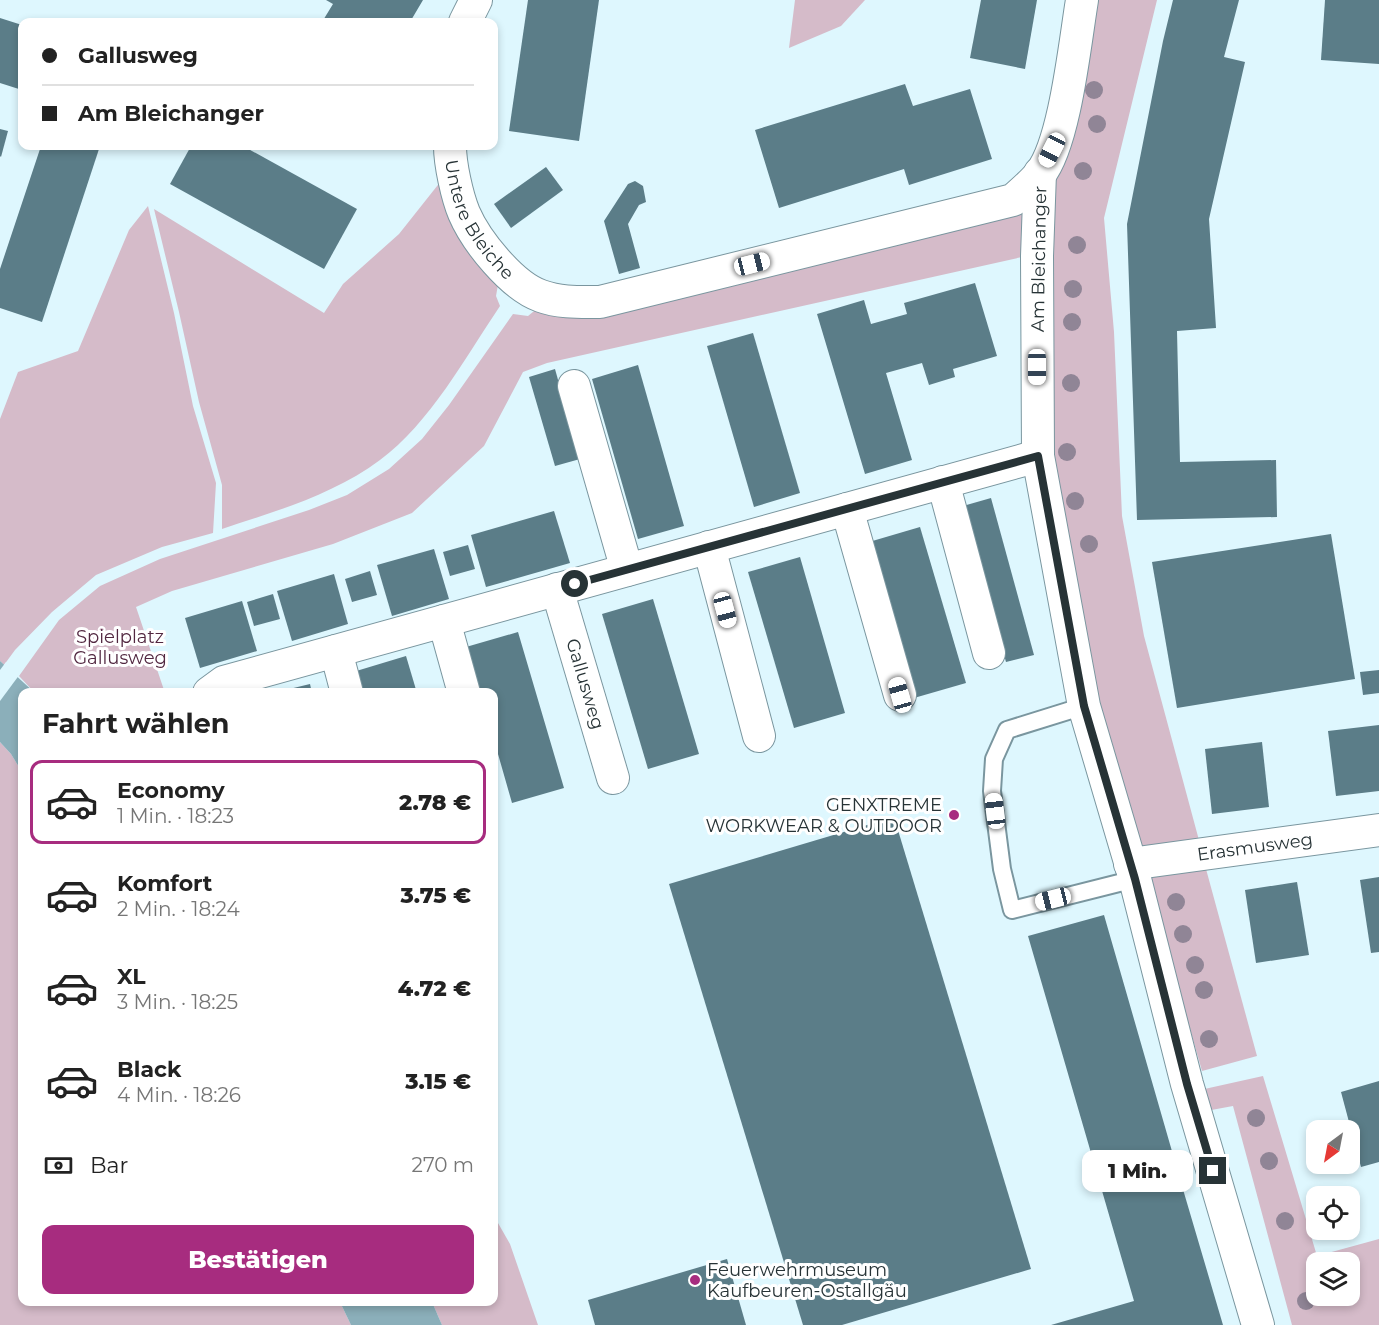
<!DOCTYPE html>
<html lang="de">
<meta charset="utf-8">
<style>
:root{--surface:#fff;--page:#f2f2f2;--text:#222;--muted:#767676;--line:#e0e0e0;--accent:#a72c7f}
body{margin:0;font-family:Montserrat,sans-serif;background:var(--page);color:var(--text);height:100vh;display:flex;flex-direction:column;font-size:22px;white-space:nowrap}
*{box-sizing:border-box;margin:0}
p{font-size:20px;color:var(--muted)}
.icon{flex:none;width:33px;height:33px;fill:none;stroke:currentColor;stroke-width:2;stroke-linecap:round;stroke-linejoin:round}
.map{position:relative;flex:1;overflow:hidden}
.side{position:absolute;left:18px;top:688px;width:480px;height:618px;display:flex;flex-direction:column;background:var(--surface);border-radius:12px;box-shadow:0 3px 9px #0003}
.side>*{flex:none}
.guide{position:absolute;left:18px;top:18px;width:480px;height:132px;border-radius:12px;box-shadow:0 3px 9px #0003;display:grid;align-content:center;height:132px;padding:0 24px;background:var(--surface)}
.needle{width:39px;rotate:212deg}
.tools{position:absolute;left:1306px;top:1120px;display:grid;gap:12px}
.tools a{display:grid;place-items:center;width:54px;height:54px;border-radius:12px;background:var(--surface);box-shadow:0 3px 9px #0003;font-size:30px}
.end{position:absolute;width:27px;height:27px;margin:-14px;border:8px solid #273336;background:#fff;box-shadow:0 0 0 3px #fff}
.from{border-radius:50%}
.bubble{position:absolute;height:42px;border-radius:12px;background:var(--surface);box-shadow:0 3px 9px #0003;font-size:20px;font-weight:800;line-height:42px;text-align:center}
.car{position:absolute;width:18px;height:36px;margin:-18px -9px;border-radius:8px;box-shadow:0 0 4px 2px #0007;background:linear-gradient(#fff 24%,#345 0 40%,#fff 0 76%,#345 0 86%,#fff 0)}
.guide b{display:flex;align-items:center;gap:21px;height:57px;font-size:22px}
.guide b+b{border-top:2px solid var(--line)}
.guide i{width:15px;height:15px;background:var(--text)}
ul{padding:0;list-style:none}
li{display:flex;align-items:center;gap:18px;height:84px;margin:0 12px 9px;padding:0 12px;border:3px solid transparent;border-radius:12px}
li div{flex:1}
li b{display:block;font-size:22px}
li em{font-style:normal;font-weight:800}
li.active{border-color:var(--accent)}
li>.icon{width:54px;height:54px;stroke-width:1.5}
h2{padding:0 24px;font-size:27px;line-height:72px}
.pay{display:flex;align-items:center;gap:15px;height:66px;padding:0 24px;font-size:22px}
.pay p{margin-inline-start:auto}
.action{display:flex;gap:12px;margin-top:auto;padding:12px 24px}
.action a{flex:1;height:69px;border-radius:12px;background:var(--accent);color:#fff;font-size:24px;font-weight:800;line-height:69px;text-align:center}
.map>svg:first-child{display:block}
</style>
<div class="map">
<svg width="1379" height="1325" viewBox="0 0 1379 1325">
<rect width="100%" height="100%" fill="#def7fe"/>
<g fill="#d5bbc9" fill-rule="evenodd">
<polygon points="795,0 865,0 841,26 789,48"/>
<polygon points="1090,0 1157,0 1104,218 1114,332 1122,516 1144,636 1200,844 1135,853 1096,704 1046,457 1050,180"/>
<path d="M445,176L499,279L496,296L500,306C465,358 430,423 380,460C333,495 276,511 222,529V485L199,402L179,312L154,209L324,313L343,284L399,234Z"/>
<polygon points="1031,197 1031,255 547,363 523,372 484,446 412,513 333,544 172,591 136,607 165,693 35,693 19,676 59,620 100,586 160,559 309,510 347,495 389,469 422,439 449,405 513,314 528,316 539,307"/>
<polygon points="148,206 174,313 193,406 216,483 213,533 162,547 96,575 52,612 15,650 4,665 0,661 0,419 18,372 78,351 129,230"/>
<polygon points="0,742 11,754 22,772 22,1302 340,1302 351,1325 0,1325"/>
<polygon points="1206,869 1257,1056 1202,1071 1147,878"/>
<path d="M1263,1076L1317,1256L1379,1239V1325H1292L1233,1106L1206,1111L1200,1090ZM1317,1263H1350V1296H1317Z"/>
<polygon points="494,1216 510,1244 538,1325 442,1325 432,1302 494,1302"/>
</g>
<g fill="#8bafba">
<polygon points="0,661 35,693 22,693 22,772 11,754 0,742"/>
<polygon points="340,1302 432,1302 442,1325 351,1325"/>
</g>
<polygon fill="#def7fe" points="6,662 20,674 0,701 0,670"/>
<g fill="#5b7d88">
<polygon points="326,0 423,0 410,22 322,22 333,4"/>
<polygon points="528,0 599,0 579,141 509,131"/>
<polygon points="981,0 1037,0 1025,69 970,58"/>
<polygon points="1173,0 1239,0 1224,57 1245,62 1209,219 1216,328 1177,331 1180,462 1276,460 1277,517 1137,520 1127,224 1163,41"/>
<polygon points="1325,0 1379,0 1379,64 1321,60"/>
<polygon points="0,18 22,25 22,90 0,83"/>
<polygon points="905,84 913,106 970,89 992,159 909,185 904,169 779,208 755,130"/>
<polygon points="0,129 8,131 1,157 0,156"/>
<polygon points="41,146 88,146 99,149 42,322 0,308 0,269"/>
<polygon points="191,146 243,146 357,209 324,269 170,184"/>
<polygon points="546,167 563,190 511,228 494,204"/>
<polygon points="635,181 643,186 646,202 639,205 628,224 640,268 619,274 604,221 628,184"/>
<polygon points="975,283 997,356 953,369 955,377 929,385 922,363 886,373 912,460 865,474 817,314 864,300 871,324 907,314 904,303"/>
<polygon points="753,333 800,493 754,507 707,346"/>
<polygon points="638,365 684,526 638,539 592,379"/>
<polygon points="555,369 580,459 555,466 529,377"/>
<polygon points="991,498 1034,655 1006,662 963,506"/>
<polygon points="554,511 570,563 486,587 471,535"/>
<polygon points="920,527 966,683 914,698 869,542"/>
<polygon points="1331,534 1355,679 1177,708 1152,562"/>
<polygon points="468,545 475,569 450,576 443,552"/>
<polygon points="434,549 449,599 392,616 377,565"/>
<polygon points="800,557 845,713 794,728 748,572"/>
<polygon points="370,571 377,595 352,602 345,579"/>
<polygon points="334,574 348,624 292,641 277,591"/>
<polygon points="273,594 280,619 254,626 247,602"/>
<polygon points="653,599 699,754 648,769 602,614"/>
<polygon points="242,601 257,651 200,668 185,618"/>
<polygon points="518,632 564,788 512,803 494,740 494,693 480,693 466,647"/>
<polygon points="406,656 417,693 359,693 353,672"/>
<polygon points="1379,670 1379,693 1363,695 1360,672"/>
<polygon points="310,684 312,693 277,693 277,692"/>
<polygon points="1379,725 1379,791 1336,796 1328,731"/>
<polygon points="1262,742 1269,807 1212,814 1205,749"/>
<polygon points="894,817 1031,1269 842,1325 803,1325 669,884"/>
<polygon points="1379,877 1379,952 1371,953 1360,880"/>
<polygon points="1297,882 1309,955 1256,963 1245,890"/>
<polygon points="1104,915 1182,1186 1223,1325 1051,1325 1134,1301 1028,936"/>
<polygon points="1379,1081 1379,1162 1361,1167 1341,1092"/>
<polygon points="727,1259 746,1325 595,1325 588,1300"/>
</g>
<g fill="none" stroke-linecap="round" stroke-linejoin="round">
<defs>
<polyline id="service" points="1084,706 1007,730 994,759 992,791 1002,869 1012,910 1135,879"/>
<g id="minor">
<polyline points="465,22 476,0"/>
<path id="s1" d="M450,146C450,164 457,196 464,213C476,241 512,286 541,296C560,303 580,302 600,302L1013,200C1022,192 1032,184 1040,174C1065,143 1075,42 1082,0"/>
<polyline points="1040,173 1037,256 1038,456 1084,706 1135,879 1187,1084 1258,1325"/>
<polyline points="574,386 627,570"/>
<polyline points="943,482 989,653"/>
<polyline points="847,509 900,695"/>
<polyline points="709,547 759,736"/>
<path id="s2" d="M557,589L613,778"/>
<polyline points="444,621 464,693"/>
<polyline points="336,651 347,693"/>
<polyline points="209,693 224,682 1038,456"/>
<path id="s3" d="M1130,864L1379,830"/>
</g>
</defs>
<use href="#service" stroke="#7a969f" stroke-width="20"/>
<use href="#minor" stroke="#7a969f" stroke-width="34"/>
<use href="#service" stroke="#fff" stroke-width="16"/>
<use href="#minor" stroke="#fff" stroke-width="32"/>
</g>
<g fill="#908596">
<circle cx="1094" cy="90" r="9"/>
<circle cx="1097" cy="124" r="9"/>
<circle cx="1083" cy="171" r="9"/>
<circle cx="1077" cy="245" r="9"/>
<circle cx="1073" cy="289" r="9"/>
<circle cx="1072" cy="322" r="9"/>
<circle cx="1071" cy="383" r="9"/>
<circle cx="1067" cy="452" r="9"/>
<circle cx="1075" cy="501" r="9"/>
<circle cx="1089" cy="544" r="9"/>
<circle cx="1176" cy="902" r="9"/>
<circle cx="1183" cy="934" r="9"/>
<circle cx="1195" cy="965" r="9"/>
<circle cx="1204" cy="990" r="9"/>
<circle cx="1209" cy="1039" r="9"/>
<circle cx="1256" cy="1118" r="9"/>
<circle cx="1269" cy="1161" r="9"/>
<circle cx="1285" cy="1221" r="9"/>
<circle cx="1306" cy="1301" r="9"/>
</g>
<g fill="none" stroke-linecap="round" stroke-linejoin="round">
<polyline stroke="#273336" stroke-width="8" points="575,584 1038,456 1084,706 1135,879 1187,1084 1213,1171"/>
</g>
<g fill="#a72c7f" stroke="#fff" stroke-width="2">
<circle cx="954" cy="815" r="6"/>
<circle cx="695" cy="1280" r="6"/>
</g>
<g text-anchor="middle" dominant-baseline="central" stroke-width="6" stroke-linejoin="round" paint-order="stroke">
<g font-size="18" fill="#273336" stroke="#fff">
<text stroke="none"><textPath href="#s1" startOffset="81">Untere Bleiche</textPath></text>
<text transform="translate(1039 259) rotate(-89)">Am Bleichanger</text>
<text stroke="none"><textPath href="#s2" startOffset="99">Gallusweg</textPath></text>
<text stroke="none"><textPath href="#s3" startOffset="126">Erasmusweg</textPath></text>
</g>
<g font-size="18" fill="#512740" stroke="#fff">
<text x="120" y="637">Spielplatz<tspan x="120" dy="21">Gallusweg</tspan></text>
</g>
<g font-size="18" fill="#273336" stroke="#fff" text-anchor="end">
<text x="942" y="805">GENXTREME<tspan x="942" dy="21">WORKWEAR &amp; OUTDOOR</tspan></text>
<text x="707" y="1270" text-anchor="start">Feuerwehrmuseum<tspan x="707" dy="21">Kaufbeuren-Ostallgäu</tspan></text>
</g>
</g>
</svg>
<div class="tools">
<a><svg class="needle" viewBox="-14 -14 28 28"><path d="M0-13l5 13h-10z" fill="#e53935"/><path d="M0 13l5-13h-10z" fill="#767676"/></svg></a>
<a><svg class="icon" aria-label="locate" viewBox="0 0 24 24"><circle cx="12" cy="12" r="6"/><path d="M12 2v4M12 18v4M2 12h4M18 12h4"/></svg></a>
<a><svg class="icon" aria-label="layers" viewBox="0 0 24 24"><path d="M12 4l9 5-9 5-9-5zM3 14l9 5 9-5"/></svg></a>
</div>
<i class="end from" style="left:575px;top:584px"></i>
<i class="end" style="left:1213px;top:1171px"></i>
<div class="bubble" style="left:1082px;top:1150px;width:111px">1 Min.</div>
<i class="car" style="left:1052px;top:150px;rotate:207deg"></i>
<i class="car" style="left:752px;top:264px;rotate:76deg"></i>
<i class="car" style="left:1037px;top:367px;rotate:180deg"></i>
<i class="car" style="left:725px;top:610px;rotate:165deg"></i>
<i class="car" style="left:900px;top:695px;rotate:344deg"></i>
<i class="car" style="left:995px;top:811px;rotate:353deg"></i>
<i class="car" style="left:1053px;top:899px;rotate:256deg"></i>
<div class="guide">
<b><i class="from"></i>Gallusweg</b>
<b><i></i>Am Bleichanger</b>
</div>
<section class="side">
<h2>Fahrt wählen</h2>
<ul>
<li class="active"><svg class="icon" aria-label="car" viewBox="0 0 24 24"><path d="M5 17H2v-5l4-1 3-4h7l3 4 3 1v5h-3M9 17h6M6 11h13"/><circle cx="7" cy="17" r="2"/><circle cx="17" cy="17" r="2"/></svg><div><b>Economy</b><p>1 Min. · 18:23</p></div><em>2.78 €</em></li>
<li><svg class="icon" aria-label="car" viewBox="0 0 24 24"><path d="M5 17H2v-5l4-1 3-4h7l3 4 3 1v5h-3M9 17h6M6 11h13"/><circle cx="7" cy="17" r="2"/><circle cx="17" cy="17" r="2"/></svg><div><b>Komfort</b><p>2 Min. · 18:24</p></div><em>3.75 €</em></li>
<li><svg class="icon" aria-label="car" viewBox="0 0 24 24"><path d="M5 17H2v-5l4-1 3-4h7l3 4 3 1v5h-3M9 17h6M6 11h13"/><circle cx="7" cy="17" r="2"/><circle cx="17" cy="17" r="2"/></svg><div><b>XL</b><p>3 Min. · 18:25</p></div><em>4.72 €</em></li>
<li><svg class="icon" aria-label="car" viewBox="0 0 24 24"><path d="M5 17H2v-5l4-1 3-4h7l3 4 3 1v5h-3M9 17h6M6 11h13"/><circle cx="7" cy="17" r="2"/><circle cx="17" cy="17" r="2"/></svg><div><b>Black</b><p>4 Min. · 18:26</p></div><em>3.15 €</em></li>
</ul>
<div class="pay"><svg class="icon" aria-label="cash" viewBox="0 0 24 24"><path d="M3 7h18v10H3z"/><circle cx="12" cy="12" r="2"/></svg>Bar<p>270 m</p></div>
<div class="action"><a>Bestätigen</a></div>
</section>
</div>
